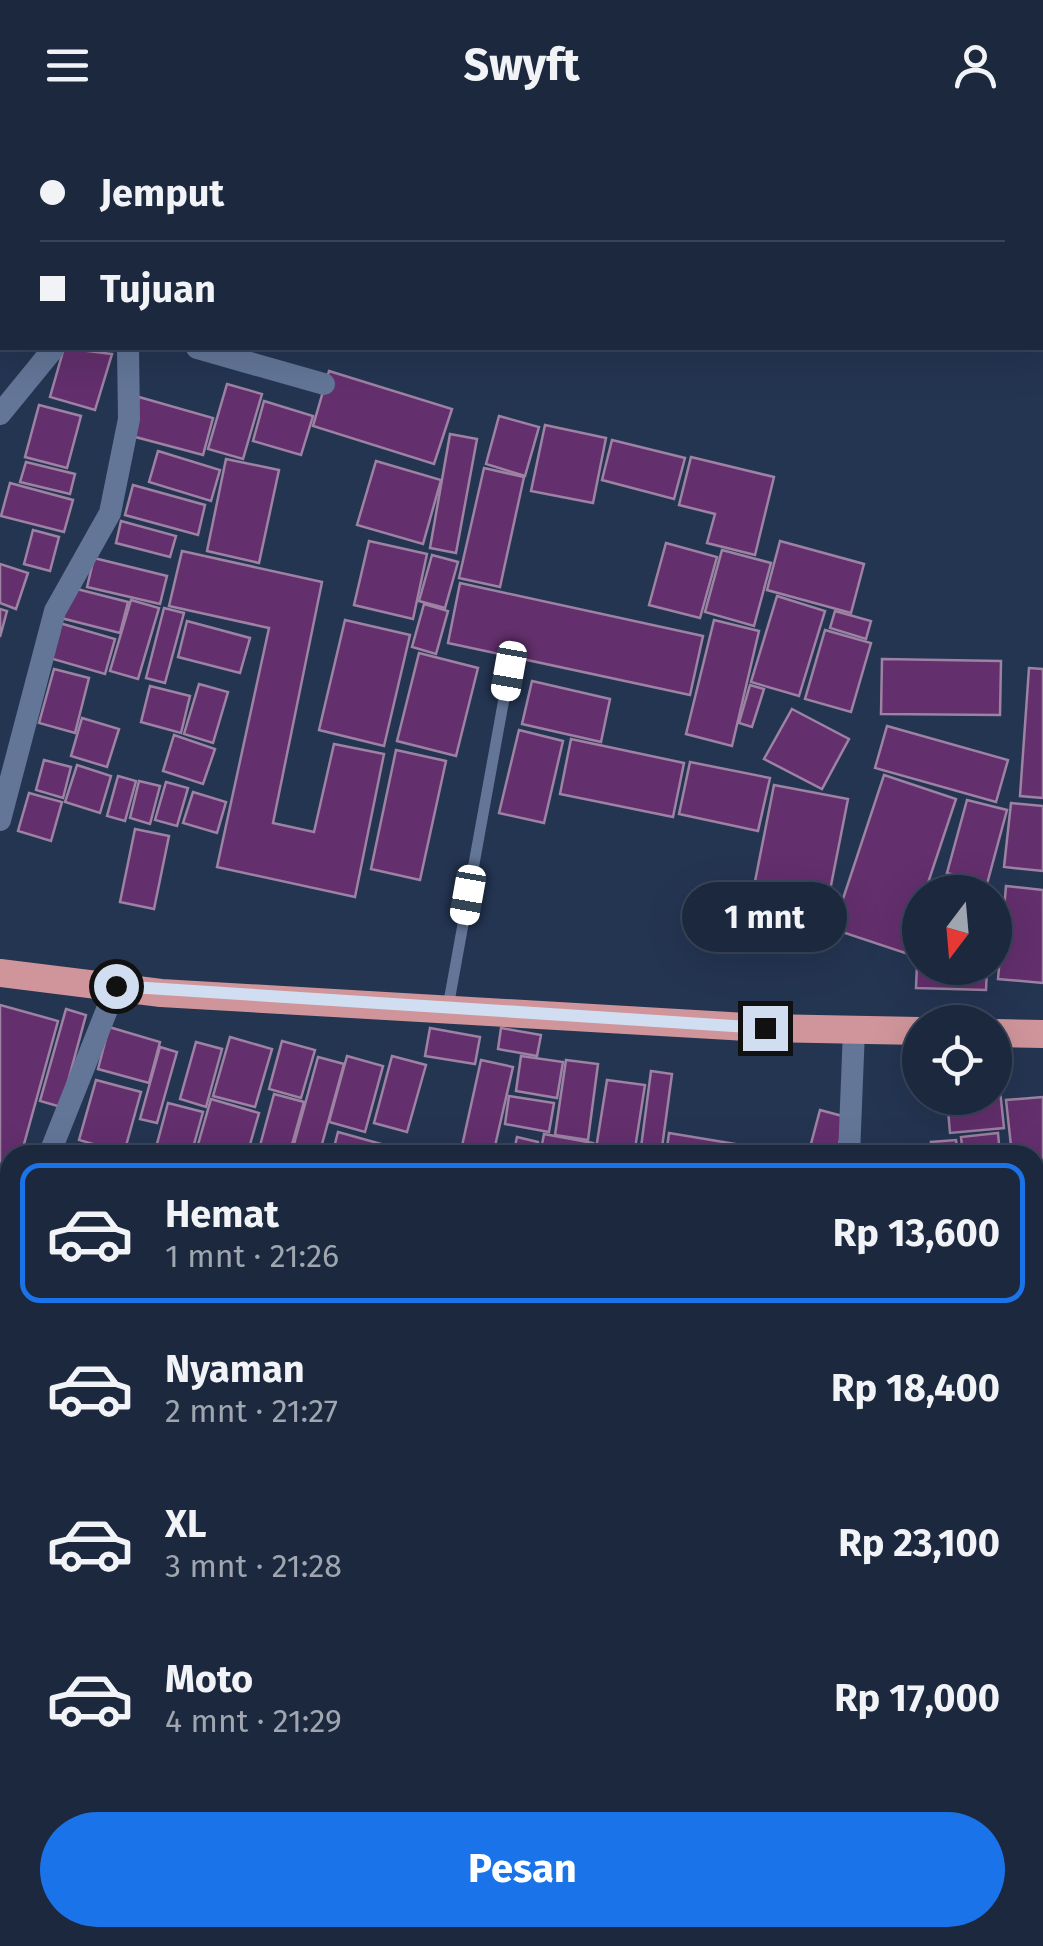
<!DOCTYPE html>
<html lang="id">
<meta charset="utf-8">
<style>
:root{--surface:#1b283e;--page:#283449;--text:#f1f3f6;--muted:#a0a6b0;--line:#394458;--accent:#1a73e8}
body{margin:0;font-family:"Fira Sans",sans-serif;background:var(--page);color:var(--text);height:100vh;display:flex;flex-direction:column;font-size:38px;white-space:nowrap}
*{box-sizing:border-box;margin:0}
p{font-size:32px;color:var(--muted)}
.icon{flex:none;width:55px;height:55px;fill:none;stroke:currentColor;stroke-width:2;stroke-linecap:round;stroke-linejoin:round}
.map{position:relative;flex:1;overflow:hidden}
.side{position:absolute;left:0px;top:1015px;width:1045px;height:802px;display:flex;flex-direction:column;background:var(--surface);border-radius:30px 30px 0 0;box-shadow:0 10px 40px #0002,0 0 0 2px var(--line)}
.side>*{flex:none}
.top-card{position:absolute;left:0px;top:0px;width:1045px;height:220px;box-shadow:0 10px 40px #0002,0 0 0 2px var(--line);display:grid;align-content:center;height:220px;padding:0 40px;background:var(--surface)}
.needle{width:65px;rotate:196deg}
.controls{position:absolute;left:902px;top:745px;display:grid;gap:20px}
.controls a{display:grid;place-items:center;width:110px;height:110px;border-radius:50%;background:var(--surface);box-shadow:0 10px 40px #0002,0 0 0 2px var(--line);font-size:50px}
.end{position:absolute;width:45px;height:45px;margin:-22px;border:12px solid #d1ddf0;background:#111;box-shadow:0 0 0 5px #111}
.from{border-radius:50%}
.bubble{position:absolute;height:70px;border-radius:35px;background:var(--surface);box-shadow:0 10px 40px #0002,0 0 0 2px var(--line);font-size:32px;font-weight:700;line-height:70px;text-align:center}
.car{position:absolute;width:30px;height:60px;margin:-30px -15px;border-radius:12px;box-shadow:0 0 8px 2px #0007;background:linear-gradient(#fff 24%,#345 0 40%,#fff 0 76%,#345 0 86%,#fff 0)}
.top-card b{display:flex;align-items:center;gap:35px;height:95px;font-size:38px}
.top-card b+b{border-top:2px solid var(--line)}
.top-card i{width:25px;height:25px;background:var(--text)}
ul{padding:18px 0 0;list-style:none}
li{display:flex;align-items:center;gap:30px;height:140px;margin:0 20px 15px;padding:0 20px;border:5px solid transparent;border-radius:20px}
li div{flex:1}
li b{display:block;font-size:38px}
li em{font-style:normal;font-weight:700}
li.selected{border-color:var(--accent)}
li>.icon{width:90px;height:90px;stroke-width:1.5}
.action{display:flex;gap:20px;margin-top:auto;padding:20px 40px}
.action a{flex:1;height:115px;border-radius:60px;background:var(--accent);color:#fff;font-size:40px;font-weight:700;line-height:115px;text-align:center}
header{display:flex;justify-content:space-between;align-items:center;height:130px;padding:0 40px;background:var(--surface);font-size:45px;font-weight:700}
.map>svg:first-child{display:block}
</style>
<header><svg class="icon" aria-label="menu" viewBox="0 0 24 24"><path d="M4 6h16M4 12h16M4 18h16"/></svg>Swyft<svg class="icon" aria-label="person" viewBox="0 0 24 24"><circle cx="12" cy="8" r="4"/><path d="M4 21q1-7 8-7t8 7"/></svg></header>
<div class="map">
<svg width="1043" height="1816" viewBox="0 0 1043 1816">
<rect width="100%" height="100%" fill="#243552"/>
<g fill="#632f6d" stroke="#9d82a3" stroke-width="2.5">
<polygon points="64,218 112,224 95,280 50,267"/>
<polygon points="329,241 452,279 434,334 313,296"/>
<polygon points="227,254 262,264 243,329 208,319"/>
<polygon points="139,267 213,288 203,325 128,305"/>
<polygon points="264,271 313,286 301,325 253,311"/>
<polygon points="39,275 81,286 67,338 25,327"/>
<polygon points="499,286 539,297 525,346 486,334"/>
<polygon points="545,295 606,308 593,373 531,361"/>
<polygon points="450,304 477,309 456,423 430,418"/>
<polygon points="612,310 685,328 674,369 602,350"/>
<polygon points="158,321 220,340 211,371 149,352"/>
<polygon points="691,327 774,347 755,425 707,413 715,384 679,375"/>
<polygon points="226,329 279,340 259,433 207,421"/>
<polygon points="376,331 441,350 423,414 357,395"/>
<polygon points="26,332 75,344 70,364 20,352"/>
<polygon points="484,338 524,347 500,457 459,448"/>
<polygon points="10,353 73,370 64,402 1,386"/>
<polygon points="133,355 205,375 198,405 125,385"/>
<polygon points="121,391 176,406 170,427 116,413"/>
<polygon points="33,400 59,407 50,441 24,434"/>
<polygon points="369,411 427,424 413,489 354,475"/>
<polygon points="780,411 864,434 851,483 767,460"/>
<polygon points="666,413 717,427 700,488 649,475"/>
<polygon points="722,420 771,433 754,496 705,482"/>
<polygon points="182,421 322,452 273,693 314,702 334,614 384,624 355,767 217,737 269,498 169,476"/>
<polygon points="432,425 458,432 445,478 419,471"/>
<polygon points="94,428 167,446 160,474 87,457"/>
<polygon points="0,434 28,443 16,479 0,473"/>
<polygon points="460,453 703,506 690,565 448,513"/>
<polygon points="69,457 128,472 120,503 61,488"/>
<polygon points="777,466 825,481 799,566 751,552"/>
<polygon points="131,470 159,478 138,549 110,541"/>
<polygon points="424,474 448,481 436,524 412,517"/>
<polygon points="164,478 184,483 165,553 146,548"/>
<polygon points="0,479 7,481 0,507"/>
<polygon points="835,481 871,491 866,509 830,498"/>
<polygon points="345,490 410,505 384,616 319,600"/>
<polygon points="714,490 759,501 732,616 686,604"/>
<polygon points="187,491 250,508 240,543 178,527"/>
<polygon points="56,492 115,509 105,544 46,527"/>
<polygon points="825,500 871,513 851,582 805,569"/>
<polygon points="419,523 478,538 456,626 397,611"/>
<polygon points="882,529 1001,531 1000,585 881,584"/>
<polygon points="1029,538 1043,539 1043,668 1020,666"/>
<polygon points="54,539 89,548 75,603 39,593"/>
<polygon points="532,551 610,569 601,612 522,594"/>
<polygon points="199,554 228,562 213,613 184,604"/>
<polygon points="750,555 764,559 752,597 739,593"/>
<polygon points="150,556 190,566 181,603 141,592"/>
<polygon points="792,579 849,609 822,659 764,629"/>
<polygon points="82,588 119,599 107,637 71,626"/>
<polygon points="887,596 1008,630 996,672 875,638"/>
<polygon points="519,600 563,611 544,693 499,683"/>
<polygon points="174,605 215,619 203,654 163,641"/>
<polygon points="571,609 684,633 673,687 560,664"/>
<polygon points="396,620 446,631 420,750 371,739"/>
<polygon points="44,630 71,637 63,668 36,660"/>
<polygon points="690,632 770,648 758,701 679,684"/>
<polygon points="77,635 111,646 100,683 65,672"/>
<polygon points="884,645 956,669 925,762 920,762 920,777 905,823 833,799"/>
<polygon points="118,646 136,651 125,691 107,686"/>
<polygon points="139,651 160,656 150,694 130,688"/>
<polygon points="166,652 188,658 177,696 155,690"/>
<polygon points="774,655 848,669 823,796 749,782"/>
<polygon points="193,662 226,672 217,703 183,693"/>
<polygon points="29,663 62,672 51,711 18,701"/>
<polygon points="967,670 1007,680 987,754 947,743"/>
<polygon points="1011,673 1043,676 1043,741 1004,737"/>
<polygon points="135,699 169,706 154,779 120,772"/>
<polygon points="937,756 997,762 995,782 995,762 936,762"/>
<polygon points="1006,756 1043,760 1043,853 998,849"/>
<polygon points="917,834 920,838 987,838 986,860 916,858"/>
<polygon points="0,875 58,891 21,1025 10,1025 10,1053 0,1051"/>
<polygon points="66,879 86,885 61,977 40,971"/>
<polygon points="109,897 160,912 149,953 98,939"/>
<polygon points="430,898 480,907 475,934 425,926"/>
<polygon points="501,898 541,905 537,926 498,919"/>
<polygon points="230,907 272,919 255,977 213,966"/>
<polygon points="282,911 315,920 301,968 269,959"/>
<polygon points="196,912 222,919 206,977 180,969"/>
<polygon points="160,917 177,922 157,993 140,989"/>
<polygon points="347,926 383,936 365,1002 329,992"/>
<polygon points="392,926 426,935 407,1002 374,993"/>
<polygon points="521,926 563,932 557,968 516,961"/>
<polygon points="318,927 344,934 319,1025 291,1025"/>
<polygon points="481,930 513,937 493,1025 460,1025"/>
<polygon points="566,930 598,934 588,1010 555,1005"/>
<polygon points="651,941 672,944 661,1025 640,1025"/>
<polygon points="96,950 141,962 124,1023 79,1010"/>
<polygon points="607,950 645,955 634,1025 595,1025"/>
<polygon points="1000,960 1004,998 950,1003 947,968 995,968 995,961"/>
<polygon points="274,964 304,972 289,1025 258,1023"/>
<polygon points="509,966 554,973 549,1002 505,994"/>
<polygon points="1043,967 1043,1035 1035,1036 1035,1025 1012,1025 1006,970"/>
<polygon points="211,969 259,983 247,1025 195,1025"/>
<polygon points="168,973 203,982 191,1025 154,1025"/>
<polygon points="820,980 846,987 836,1025 808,1025"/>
<polygon points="338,1002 396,1018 394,1025 332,1025"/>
<polygon points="669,1003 766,1019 765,1025 666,1025"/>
<polygon points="998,1003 1000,1025 963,1025 961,1007"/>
<polygon points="544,1004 593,1013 591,1025 540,1025"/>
<polygon points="517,1007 538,1012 536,1025 513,1025"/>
<polygon points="956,1010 958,1025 933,1025 931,1012"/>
<polygon points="1043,1040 1043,1115 1035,1116 1035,1041"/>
<polygon points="5,1195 10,1197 10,1254 0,1252"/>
<polygon points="0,1256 10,1259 10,1300 0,1297"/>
<polygon points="1043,1300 1043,1360 1042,1360 1036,1301"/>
<polygon points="9,1304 10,1304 10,1349 0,1347"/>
<polygon points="1043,1342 1043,1386 1038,1387 1035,1343"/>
<polygon points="0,1449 10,1450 10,1487 0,1486"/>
<polygon points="1035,1463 1043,1464 1040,1481 1035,1480"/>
<polygon points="0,1492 10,1493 10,1516 0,1515"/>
<polygon points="0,1520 10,1521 10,1554 0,1553"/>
<polygon points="0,1560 10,1561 10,1597 0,1596"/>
<rect x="1035" y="1594" width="8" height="32"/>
<polygon points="0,1601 10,1603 10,1636 0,1635"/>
<polygon points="1035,1631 1043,1631 1043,1655 1035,1656"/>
<polygon points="0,1648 10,1649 10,1692 0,1691"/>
<polygon points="1043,1692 1043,1729 1035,1730 1035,1693"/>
<polygon points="858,1808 915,1808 913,1816 856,1816"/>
</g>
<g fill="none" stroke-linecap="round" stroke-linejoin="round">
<g stroke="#637698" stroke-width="11">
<polyline points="124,0 124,2"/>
<polyline points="448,877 509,541"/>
</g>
<g stroke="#637698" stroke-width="22">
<polyline points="197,218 324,254"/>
<polyline points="0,284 54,218"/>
<polyline points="0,690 55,481 110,383 129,289 128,218"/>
<polyline points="49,1025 116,857"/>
<polyline points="849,1025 854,900"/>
<polyline points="0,1111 10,1094"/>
<polyline points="1035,1276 1043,1278"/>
<polyline points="1035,1402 1043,1402"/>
</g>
<g stroke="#cf959a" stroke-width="28">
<polyline points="0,843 161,863 765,898 920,901"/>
<polyline points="995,903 1043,904"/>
</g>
</g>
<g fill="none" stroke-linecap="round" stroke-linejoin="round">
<polyline stroke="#d1ddf0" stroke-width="12" points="116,856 765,898"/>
</g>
</svg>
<div class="controls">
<a><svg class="needle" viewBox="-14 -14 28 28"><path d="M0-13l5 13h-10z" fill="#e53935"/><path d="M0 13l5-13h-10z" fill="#a0a6b0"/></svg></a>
<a><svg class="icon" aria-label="locate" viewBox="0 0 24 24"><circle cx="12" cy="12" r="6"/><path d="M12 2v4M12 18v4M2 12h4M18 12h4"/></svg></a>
</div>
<i class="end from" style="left:116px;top:856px"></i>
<i class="end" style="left:765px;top:898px"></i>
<div class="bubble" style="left:682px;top:752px;width:165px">1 mnt</div>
<i class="car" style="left:509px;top:541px;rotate:190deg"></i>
<i class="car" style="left:468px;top:765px;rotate:190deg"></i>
<div class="top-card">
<b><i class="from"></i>Jemput</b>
<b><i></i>Tujuan</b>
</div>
<section class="side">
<ul>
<li class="selected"><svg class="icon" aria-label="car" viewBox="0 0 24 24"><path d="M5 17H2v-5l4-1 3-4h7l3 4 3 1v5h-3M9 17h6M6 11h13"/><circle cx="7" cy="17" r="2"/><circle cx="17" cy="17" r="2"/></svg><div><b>Hemat</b><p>1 mnt · 21:26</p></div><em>Rp 13,600</em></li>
<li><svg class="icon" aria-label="car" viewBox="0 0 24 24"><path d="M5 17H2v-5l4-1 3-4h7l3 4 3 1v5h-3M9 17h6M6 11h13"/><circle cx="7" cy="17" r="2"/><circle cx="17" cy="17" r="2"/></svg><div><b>Nyaman</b><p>2 mnt · 21:27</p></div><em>Rp 18,400</em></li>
<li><svg class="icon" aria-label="car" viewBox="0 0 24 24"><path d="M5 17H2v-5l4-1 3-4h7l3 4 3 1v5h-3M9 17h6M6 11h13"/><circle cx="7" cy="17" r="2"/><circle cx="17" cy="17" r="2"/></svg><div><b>XL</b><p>3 mnt · 21:28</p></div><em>Rp 23,100</em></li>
<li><svg class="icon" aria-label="car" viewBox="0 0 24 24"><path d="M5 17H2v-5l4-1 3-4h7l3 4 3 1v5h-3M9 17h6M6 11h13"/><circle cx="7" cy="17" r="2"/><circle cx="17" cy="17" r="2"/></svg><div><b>Moto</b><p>4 mnt · 21:29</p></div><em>Rp 17,000</em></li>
</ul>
<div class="action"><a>Pesan</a></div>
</section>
</div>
